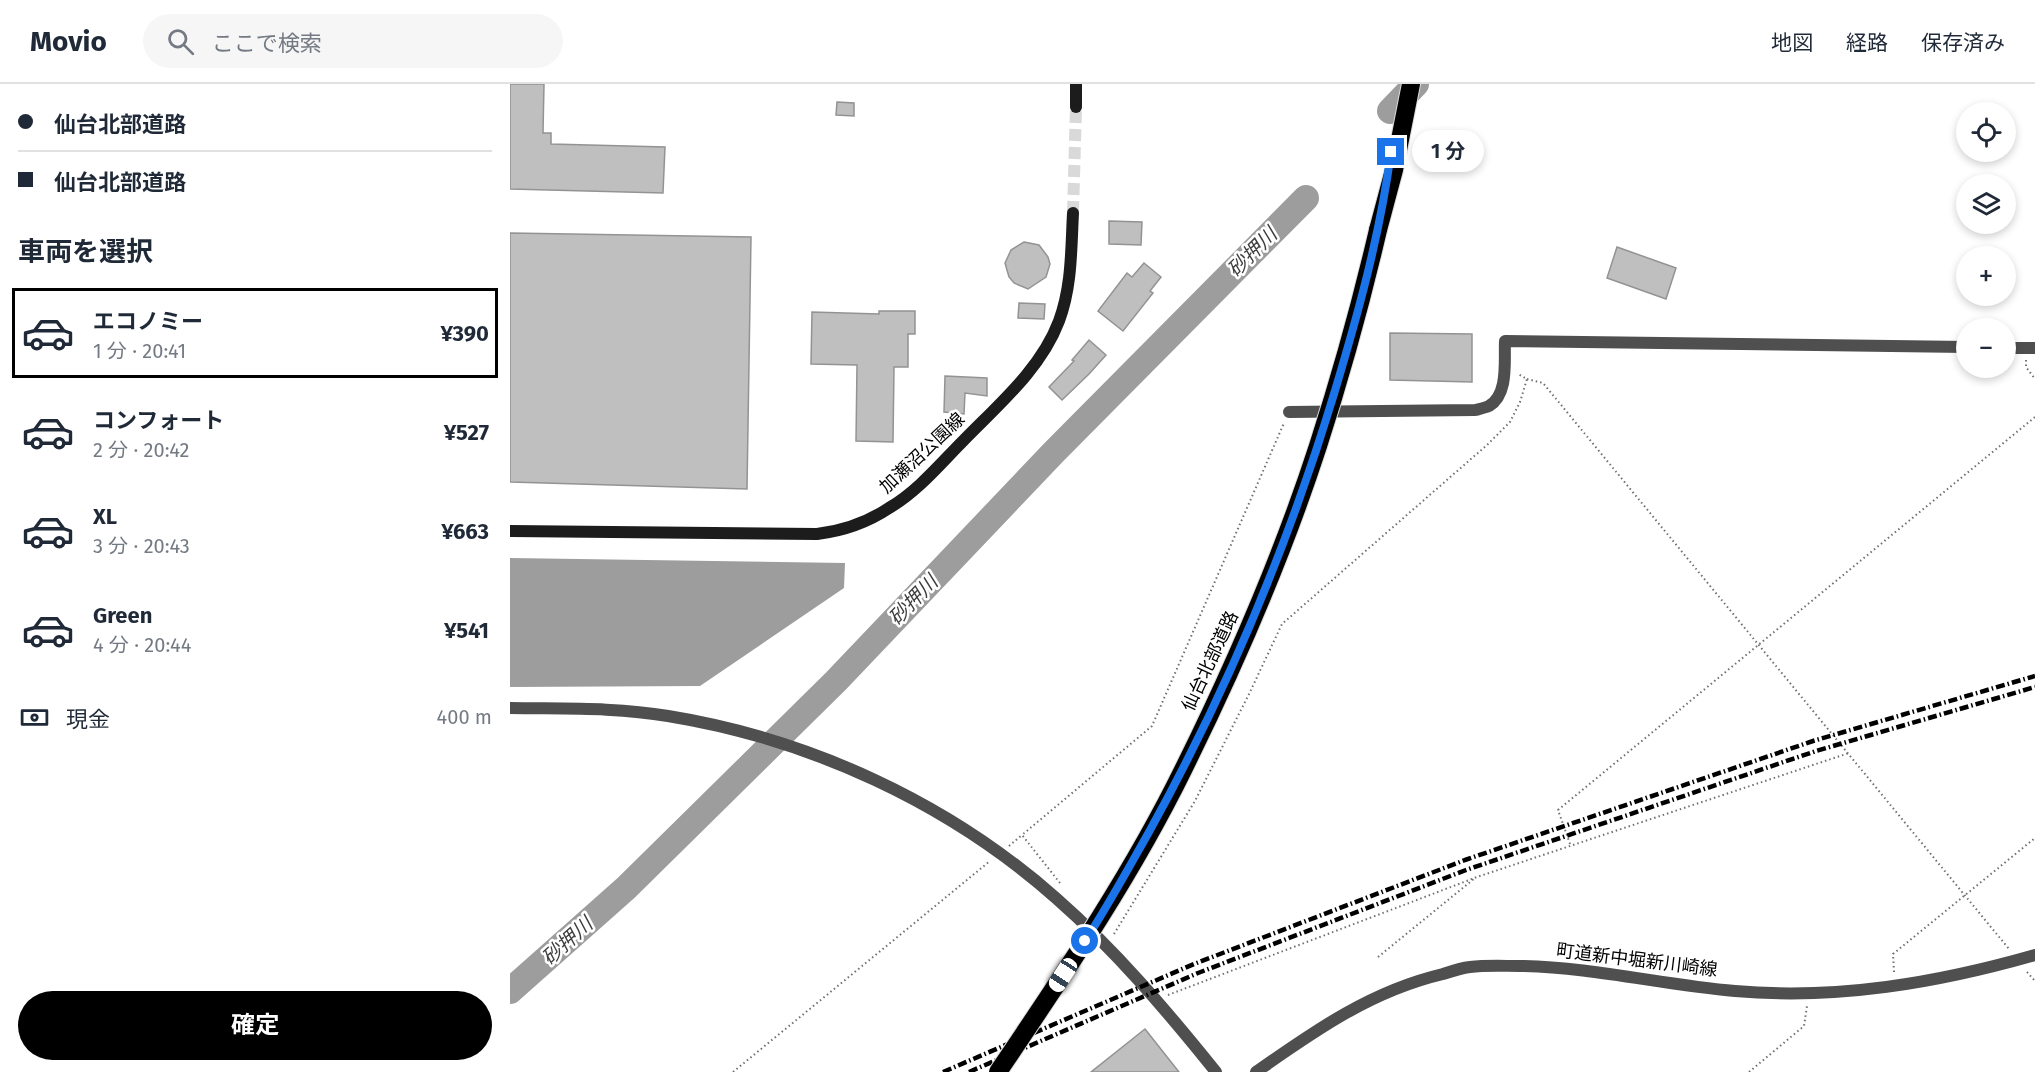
<!DOCTYPE html>
<html lang="ja">
<meta charset="utf-8">
<style>
:root{--surface:#fff;--page:#f6f6f7;--text:#1f2937;--muted:#747a83;--line:#e0e1e3;--accent:#000}
body{margin:0;font-family:"Fira Sans","Noto Sans JP",sans-serif;background:var(--page);color:var(--text);height:100vh;display:flex;flex-direction:column;font-size:22px;white-space:nowrap}
*{box-sizing:border-box;margin:0}
p{font-size:20px;color:var(--muted)}
.icon{flex:none;width:33px;height:33px;fill:none;stroke:currentColor;stroke-width:2;stroke-linecap:round;stroke-linejoin:round}
.map{position:relative;flex:1;overflow:hidden}
.sheet{display:flex;flex-direction:column;background:var(--surface);width:510px}
.sheet>*{flex:none}
.banner{display:grid;align-content:center;height:132px;padding:0 18px;background:var(--surface)}
.controls{position:absolute;left:1446px;top:18px;display:grid;gap:12px}
.controls a{display:grid;place-items:center;width:60px;height:60px;border-radius:50%;background:var(--surface);box-shadow:0 3px 9px #0003;font-size:30px}
.end{position:absolute;width:27px;height:27px;margin:-14px;border:8px solid #1a73e8;background:#fff;box-shadow:0 0 0 3px #fff}
.from{border-radius:50%}
.bubble{position:absolute;height:42px;border-radius:21px;background:var(--surface);box-shadow:0 3px 9px #0003;font-size:20px;font-weight:700;line-height:42px;text-align:center}
.car{position:absolute;width:18px;height:36px;margin:-18px -9px;border-radius:8px;box-shadow:0 0 4px 2px #0007;background:linear-gradient(#fff 24%,#345 0 40%,#fff 0 76%,#345 0 86%,#fff 0)}
.banner b{display:flex;align-items:center;gap:21px;height:57px;font-size:22px}
.banner b+b{border-top:2px solid var(--line)}
.banner i{width:15px;height:15px;background:var(--text)}
ul{padding:0;list-style:none}
li{display:flex;align-items:center;gap:18px;height:90px;margin:0 12px 9px;padding:0 6px;border:3px solid transparent;border-radius:0px}
li div{flex:1}
li b{display:block;font-size:22px}
li em{font-style:normal;font-weight:700}
li.active{border-color:var(--accent)}
li>.icon{width:54px;height:54px;stroke-width:1.5}
h2{padding:0 18px;font-size:27px;line-height:72px}
.pay{display:flex;align-items:center;gap:15px;height:66px;padding:0 18px;font-size:22px}
.pay p{margin-inline-start:auto}
.primary-button{display:flex;gap:12px;margin-top:auto;padding:12px 18px}
.primary-button a{flex:1;height:69px;border-radius:36px;background:var(--accent);color:#fff;font-size:24px;font-weight:700;line-height:69px;text-align:center}
header{display:flex;align-items:center;gap:36px;box-sizing:border-box;height:84px;padding:0 30px;background:var(--surface);border-bottom:2px solid var(--line)}
header strong{font-size:28px}
nav{display:flex;gap:33px;margin-inline-start:auto;font-size:21px}
.search{width:420px;height:54px;background:var(--page);display:flex;align-items:center;gap:15px;box-sizing:border-box;padding:0 21px;border-radius:33px;color:var(--muted);font-size:22px}
main{display:flex;flex:1;min-height:0}
.map>svg:first-child{display:block}
</style>
<header>
<strong>Movio</strong>
<div class="search"><svg class="icon" aria-label="search" viewBox="0 0 24 24"><circle cx="10" cy="10" r="6"/><path d="M15 15l6 6"/></svg>ここで検索</div>
<nav><a>地図</a><a>経路</a><a>保存済み</a></nav>
</header>
<main>
<section class="sheet">
<div class="banner">
<b><i class="from"></i>仙台北部道路</b>
<b><i></i>仙台北部道路</b>
</div>
<h2>車両を選択</h2>
<ul>
<li class="active"><svg class="icon" aria-label="car" viewBox="0 0 24 24"><path d="M5 17H2v-5l4-1 3-4h7l3 4 3 1v5h-3M9 17h6M6 11h13"/><circle cx="7" cy="17" r="2"/><circle cx="17" cy="17" r="2"/></svg><div><b>エコノミー</b><p>1 分 · 20:41</p></div><em>¥390</em></li>
<li><svg class="icon" aria-label="car" viewBox="0 0 24 24"><path d="M5 17H2v-5l4-1 3-4h7l3 4 3 1v5h-3M9 17h6M6 11h13"/><circle cx="7" cy="17" r="2"/><circle cx="17" cy="17" r="2"/></svg><div><b>コンフォート</b><p>2 分 · 20:42</p></div><em>¥527</em></li>
<li><svg class="icon" aria-label="car" viewBox="0 0 24 24"><path d="M5 17H2v-5l4-1 3-4h7l3 4 3 1v5h-3M9 17h6M6 11h13"/><circle cx="7" cy="17" r="2"/><circle cx="17" cy="17" r="2"/></svg><div><b>XL</b><p>3 分 · 20:43</p></div><em>¥663</em></li>
<li><svg class="icon" aria-label="car" viewBox="0 0 24 24"><path d="M5 17H2v-5l4-1 3-4h7l3 4 3 1v5h-3M9 17h6M6 11h13"/><circle cx="7" cy="17" r="2"/><circle cx="17" cy="17" r="2"/></svg><div><b>Green</b><p>4 分 · 20:44</p></div><em>¥541</em></li>
</ul>
<div class="pay"><svg class="icon" aria-label="cash" viewBox="0 0 24 24"><path d="M3 7h18v10H3z"/><circle cx="12" cy="12" r="2"/></svg>現金<p>400 m</p></div>
<div class="primary-button"><a>確定</a></div>
</section>
<div class="map">
<svg width="1525" height="988" viewBox="0 0 1525 988">
<rect width="100%" height="100%" fill="#fff"/>
<polygon fill="#9d9d9d" points="0,474 335,479 334,504 190,602 0,603"/>
<g fill="none" stroke-linecap="round" stroke-linejoin="round">
<g stroke="#9d9d9d" stroke-width="26">
<polyline points="880,27 906,0"/>
<polyline points="0,907 116,804 326,597 544,368 796,114"/>
</g>
</g>
<g fill="#bfbfbf" stroke="#939393" stroke-width="1.5">
<polygon points="0,0 34,0 33,49 41,49 41,60 155,63 153,109 0,105"/>
<polygon points="327,18 344,19 344,32 326,31"/>
<polygon points="599,137 632,138 631,161 599,160"/>
<polygon points="0,149 241,153 237,405 0,398"/>
<polygon points="514,158 529,161 538,173 540,180 536,193 518,205 504,199 499,193 495,179 501,166"/>
<polygon points="1107,163 1166,184 1156,215 1097,194"/>
<polygon points="634,179 651,193 640,207 643,209 613,247 588,227 617,189 622,193"/>
<polygon points="509,219 535,220 534,235 508,234"/>
<polygon points="369,227 405,227 405,250 398,250 398,283 384,283 383,358 346,357 347,281 301,280 302,228 369,230"/>
<polygon points="880,249 962,250 962,298 880,296"/>
<polygon points="579,256 596,271 579,290 552,316 539,303 564,277 562,276"/>
<polygon points="435,292 477,294 477,312 455,309 454,330 434,328"/>
<polygon points="635,945 669,988 581,988"/>
</g>
<g fill="none" stroke-linecap="round" stroke-linejoin="round">
<polyline stroke="#d9d9d9" stroke-width="12" stroke-dasharray="12 6" stroke-linecap="butt" points="563,129 566,23"/>
<defs>
<polyline id="motorway" points="868,146 884,86 901,0"/>
</defs>
<use href="#motorway" stroke="#dbdbdb" stroke-width="20"/>
<g stroke="#717171" stroke-width="2" stroke-dasharray="1.5 3" stroke-linecap="butt">
<polyline points="1516,276 1516,283 1525,295"/>
<polyline points="1017,295 1033,299 1499,865"/>
<polyline points="1060,760 1048,726 1525,333"/>
<polyline points="499,762 512,751"/>
<polyline points="550,799 512,751 642,642 774,339"/>
<polyline points="604,850 685,717 740,608 772,540 977,361 1000,338 1010,318 1017,295 1008,290"/>
<polyline points="868,873 965,794"/>
<polyline points="1384,888 1383,870 1525,754"/>
<polyline points="1517,888 1525,897"/>
<polyline points="658,911 967,793 1339,669"/>
<polyline points="223,988 480,777"/>
<polyline points="1239,988 1294,942 1297,922"/>
</g>
<g stroke="#4f4f4f" stroke-width="12">
<polyline points="1496,264 1525,264"/>
<path d="M779,328L965,326C969,325 975,324 979,322C999,310 994,277 995,257L1456,263"/>
<path d="M0,624C53,625 106,623 158,632C300,655 439,719 547,815C605,866 657,927 706,988"/>
<path d="M746,988C806,946 861,907 933,890C942,887 951,884 960,883C976,881 993,882 1010,882C1082,883 1153,901 1225,907C1327,916 1427,899 1525,871"/>
</g>
<g stroke="#1c1c1c" stroke-width="12">
<polyline points="566,23 566,0"/>
<path d="M0,447L307,450C332,447 358,438 379,424C408,407 430,380 453,357C488,321 531,285 549,237C562,202 561,166 563,129"/>
</g>
<use href="#motorway" stroke="#000" stroke-width="18"/>
<g stroke="#000" stroke-width="4.5" stroke-dasharray="9 3 1.5 3" stroke-linecap="butt">
<polyline points="433,988 684,880 955,776 1303,657 1525,592"/>
<polyline points="459,988 688,889 956,786 1306,667 1525,603"/>
</g>
<defs>
<path id="motorway-bridge" d="M488,988C554,890 621,792 673,686C725,581 772,473 808,362C831,291 851,219 868,146"/>
</defs>
<use href="#motorway-bridge" stroke="#dbdbdb" stroke-width="20" stroke-linecap="butt"/>
<use href="#motorway-bridge" stroke="#000" stroke-width="18"/>
</g>
<g fill="none" stroke-linecap="round" stroke-linejoin="round">
<path stroke="#1a73e8" stroke-width="8" d="M575,857C598,822 618,785 639,748C716,609 778,462 824,310C848,230 870,151 881,68"/>
</g>
<g text-anchor="middle" dominant-baseline="central" stroke-width="5" stroke-linejoin="round" paint-order="stroke">
<g font-size="18" fill="#000" stroke="#fff">
<text transform="translate(412 369) rotate(-43)">加瀬沼公園線</text>
<text transform="translate(700 577) rotate(-65)">仙台北部道路</text>
<text transform="translate(1127 876) rotate(7)">町道新中堀新川崎線</text>
</g>
<g font-size="20" font-style="italic" fill="#3e3e3e" stroke="#fff">
<text transform="translate(742 168) rotate(-45)">砂押川</text>
<text transform="translate(403 516) rotate(-46)">砂押川</text>
<text transform="translate(57 857) rotate(-42)">砂押川</text>
</g>
</g>
</svg>
<div class="controls">
<a><svg class="icon" aria-label="locate" viewBox="0 0 24 24"><circle cx="12" cy="12" r="6"/><path d="M12 2v4M12 18v4M2 12h4M18 12h4"/></svg></a>
<a><svg class="icon" aria-label="layers" viewBox="0 0 24 24"><path d="M12 4l9 5-9 5-9-5zM3 14l9 5 9-5"/></svg></a>
<a>+</a>
<a>−</a>
</div>
<i class="end from" style="left:575px;top:857px"></i>
<i class="end" style="left:881px;top:68px"></i>
<div class="bubble" style="left:902px;top:46px;width:72px">1 分</div>
<i class="car" style="left:553px;top:891px;rotate:213deg"></i>
</div>
</main>
